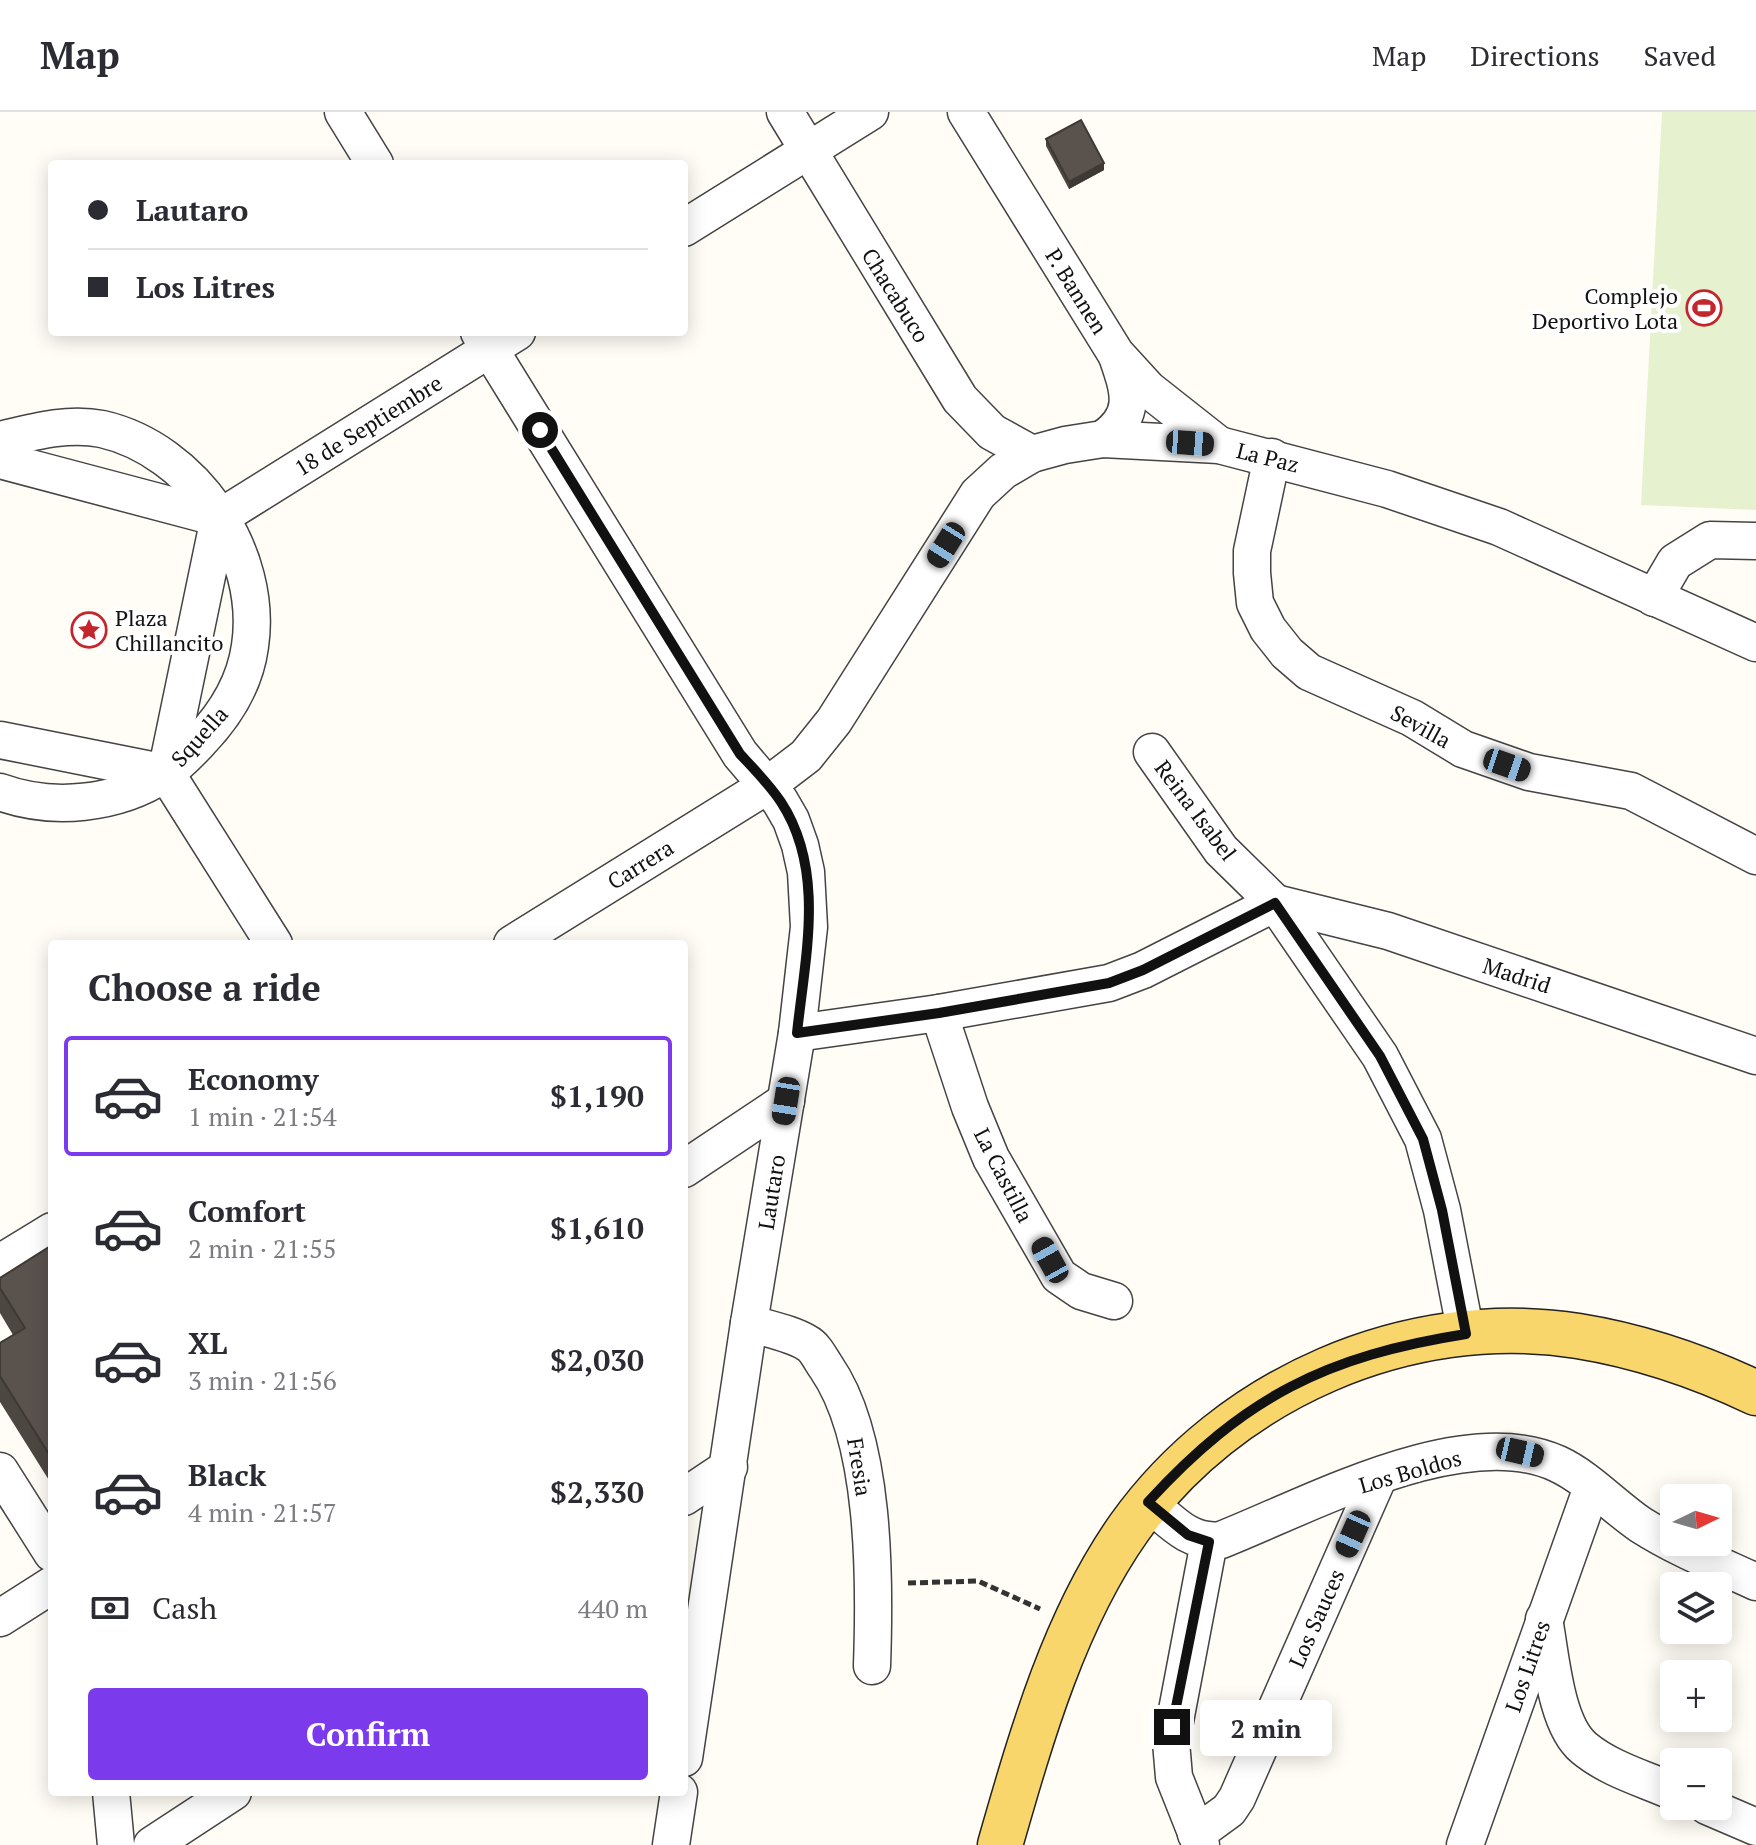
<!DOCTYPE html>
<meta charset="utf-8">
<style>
:root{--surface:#fff;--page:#f7f7f7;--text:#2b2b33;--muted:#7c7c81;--line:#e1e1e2;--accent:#7c3aed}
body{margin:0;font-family:"PT Serif",serif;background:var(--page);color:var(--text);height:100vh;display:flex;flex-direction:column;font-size:30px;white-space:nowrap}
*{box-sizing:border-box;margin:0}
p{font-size:26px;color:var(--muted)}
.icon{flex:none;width:44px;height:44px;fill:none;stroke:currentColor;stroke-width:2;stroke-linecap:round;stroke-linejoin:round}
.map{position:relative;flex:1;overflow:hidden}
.details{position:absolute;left:48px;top:828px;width:640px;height:856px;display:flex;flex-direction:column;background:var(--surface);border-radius:8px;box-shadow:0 4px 20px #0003}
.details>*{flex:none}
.top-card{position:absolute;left:48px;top:48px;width:640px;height:176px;border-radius:8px;box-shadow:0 4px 20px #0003;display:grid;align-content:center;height:176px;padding:0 40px;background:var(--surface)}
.needle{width:52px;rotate:85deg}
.fabs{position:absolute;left:1660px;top:1372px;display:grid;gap:16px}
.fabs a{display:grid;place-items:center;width:72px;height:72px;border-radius:8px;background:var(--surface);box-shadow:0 4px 20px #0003;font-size:40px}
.end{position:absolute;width:36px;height:36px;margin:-18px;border:10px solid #111;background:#fff;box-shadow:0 0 0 4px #fff}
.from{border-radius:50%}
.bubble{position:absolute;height:56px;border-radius:8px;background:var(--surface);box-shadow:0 4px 20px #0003;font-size:26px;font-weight:700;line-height:56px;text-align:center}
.car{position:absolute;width:24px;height:48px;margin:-24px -12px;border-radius:10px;box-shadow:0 0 6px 2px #0007;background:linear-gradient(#222 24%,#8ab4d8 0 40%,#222 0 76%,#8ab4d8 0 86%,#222 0)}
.top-card b{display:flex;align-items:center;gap:28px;height:76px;font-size:30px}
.top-card b+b{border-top:2px solid var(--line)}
.top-card i{width:20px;height:20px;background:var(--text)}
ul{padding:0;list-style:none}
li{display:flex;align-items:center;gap:24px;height:120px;margin:0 16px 12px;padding:0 24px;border:4px solid transparent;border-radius:8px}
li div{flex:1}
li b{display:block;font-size:30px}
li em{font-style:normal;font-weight:700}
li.active{border-color:var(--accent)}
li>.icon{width:72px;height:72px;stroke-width:1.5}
h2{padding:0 40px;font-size:36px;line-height:96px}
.pay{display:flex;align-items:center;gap:20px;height:88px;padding:0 40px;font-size:30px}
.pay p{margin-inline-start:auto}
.primary-button{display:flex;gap:16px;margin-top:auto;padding:16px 40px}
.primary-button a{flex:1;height:92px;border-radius:8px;background:var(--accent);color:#fff;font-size:32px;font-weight:700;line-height:92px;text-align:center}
header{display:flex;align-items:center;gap:48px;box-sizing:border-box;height:112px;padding:0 40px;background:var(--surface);border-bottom:2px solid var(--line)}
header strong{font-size:38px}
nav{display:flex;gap:44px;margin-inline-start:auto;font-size:28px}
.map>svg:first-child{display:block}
</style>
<header>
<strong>Map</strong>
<nav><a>Map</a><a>Directions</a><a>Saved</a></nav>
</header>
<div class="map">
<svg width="1756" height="1733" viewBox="0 0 1756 1733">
<rect width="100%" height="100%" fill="#fffdf5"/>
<polygon fill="#e6f2cf" points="1662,0 1756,0 1756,398 1641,393"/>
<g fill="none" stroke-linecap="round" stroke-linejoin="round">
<defs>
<g id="minor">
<polyline points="343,0 375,52"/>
<polyline points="785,0 960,287 992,320 1032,342"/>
<polyline points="966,0 1116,242 1148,277 1219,333"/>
<polyline points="684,116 870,0"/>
<polyline points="479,220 740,642 780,689 791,708 800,733 806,760 809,815 797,921 749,1211 684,1646"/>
<path d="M1103,327C1138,303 1129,279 1117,244"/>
<path d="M0,328C33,320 68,310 102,317C194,338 264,441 250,534C245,571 225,603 200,629C189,641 177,653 164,662C117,693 52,699 0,680"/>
<polyline points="1272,345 1252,439 1252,461 1255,491 1268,517 1287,541 1309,560 1412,606 1463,637 1529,660 1631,679 1756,744"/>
<polyline points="0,348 219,406"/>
<polyline points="219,406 166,661 274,832"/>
<polyline points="219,406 517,220"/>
<polyline points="1654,486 1675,450 1710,428 1756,429"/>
<polyline points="0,628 166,661"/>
<polyline points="1152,640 1221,738 1275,791 1380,944 1423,1027 1442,1098 1466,1222"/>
<polyline points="1275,791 1388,819 1756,944"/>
<polyline points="512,832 768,673 806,644 834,609 978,382 1003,359 1032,342 1065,333 1103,327 1219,333 1387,377 1499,415 1756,531"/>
<polyline points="939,901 970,995 991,1046 1059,1164 1081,1179 1114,1189"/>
<polyline points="797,921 939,901 1109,871 1143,858 1275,791"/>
<polyline points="684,1057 786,989"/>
<polyline points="0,1151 52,1119"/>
<path d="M749,1211C767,1217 791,1221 807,1231C815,1235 821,1248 826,1255C876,1327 875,1468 872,1554"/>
<polyline points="0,1359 52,1441"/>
<polyline points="684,1385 729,1355"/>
<path d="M1148,1390C1171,1409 1189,1432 1221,1428C1310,1393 1464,1308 1558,1352C1588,1366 1613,1394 1641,1413C1677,1436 1717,1452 1756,1470"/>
<polyline points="0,1506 52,1473"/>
<path d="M1544,1507C1551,1543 1555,1612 1584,1636C1609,1657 1645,1667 1674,1680"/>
<polyline points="111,1680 116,1733"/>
<polyline points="1707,1694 1756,1715"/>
<polyline points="1196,1722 1229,1698 1237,1686 1379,1364"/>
<polyline points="152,1733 233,1680"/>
<polyline points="671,1733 679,1680"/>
<polyline points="1201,1733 1174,1665 1171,1630 1209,1430"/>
<polyline points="1465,1733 1592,1375"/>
</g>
<path id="major" d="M1000,1733C1031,1625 1064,1508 1129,1416C1228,1277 1408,1197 1578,1224C1640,1234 1699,1254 1756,1281"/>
</defs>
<use href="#minor" stroke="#444" stroke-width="39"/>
<use href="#major" stroke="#222" stroke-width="47"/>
<polyline stroke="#333" stroke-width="5" stroke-dasharray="8 4" stroke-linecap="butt" points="908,1471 978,1469 1040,1497"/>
<use href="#minor" stroke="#fff" stroke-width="36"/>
<use href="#major" stroke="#f9d66b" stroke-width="44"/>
</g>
<g fill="#4d4742">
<polygon points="1046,27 1104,58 1069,77 1046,34"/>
<polygon points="52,1133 52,1373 0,1290 0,1231 13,1223 0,1201 0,1166"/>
</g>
<polygon fill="#3f3936" points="1104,51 1104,58 1069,77 1069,70"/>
<g fill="#5a524d" stroke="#3f3936" stroke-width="2">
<polygon points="1081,8 1104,51 1069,70 1046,27"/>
<polygon points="52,1133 52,1347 0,1264 0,1231 25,1216 0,1176 0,1166"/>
</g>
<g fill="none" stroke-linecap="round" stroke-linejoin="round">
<path stroke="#111" stroke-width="10" d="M540,318L740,642C754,657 769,672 781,690C826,759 805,845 797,921L939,901L1109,871L1143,858L1275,791L1380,944L1423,1027L1442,1098L1466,1222C1326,1244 1244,1285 1148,1390L1188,1423L1209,1430L1172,1615"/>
</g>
<defs>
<symbol id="stadium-ring" viewBox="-11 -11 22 22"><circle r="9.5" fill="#fff" stroke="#c4262e" stroke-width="1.5"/><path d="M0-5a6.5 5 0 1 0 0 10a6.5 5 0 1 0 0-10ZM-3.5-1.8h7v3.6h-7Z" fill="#c4262e"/></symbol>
<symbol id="sight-ring" viewBox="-11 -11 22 22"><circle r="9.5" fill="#fff" stroke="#c4262e" stroke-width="1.5"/><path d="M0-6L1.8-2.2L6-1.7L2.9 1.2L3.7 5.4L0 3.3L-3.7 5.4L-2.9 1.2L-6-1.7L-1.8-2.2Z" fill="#c4262e"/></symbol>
</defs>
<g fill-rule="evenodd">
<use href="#stadium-ring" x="1684" y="176" width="40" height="40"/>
<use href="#sight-ring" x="69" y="498" width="40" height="40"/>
</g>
<g text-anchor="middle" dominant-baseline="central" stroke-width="8" stroke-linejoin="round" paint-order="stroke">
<g font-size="22" fill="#111" stroke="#fff">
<text transform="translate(1077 179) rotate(58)">P. Bannen</text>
<text transform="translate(896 183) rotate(58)">Chacabuco</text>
<text transform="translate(368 313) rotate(-32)">18 de Septiembre</text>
<text transform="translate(1268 345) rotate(14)">La Paz</text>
<text transform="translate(1421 614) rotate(29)">Sevilla</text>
<text transform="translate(199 624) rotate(-48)">Squella</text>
<text transform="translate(1196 698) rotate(53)">Reina Isabel</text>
<text transform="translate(640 752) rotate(-32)">Carrera</text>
<text transform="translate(1517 863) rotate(18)">Madrid</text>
<text transform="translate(1004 1063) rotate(63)">La Castilla</text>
<text transform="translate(771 1080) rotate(-81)">Lautaro</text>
<text transform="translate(860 1355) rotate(81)">Fresia</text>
<text transform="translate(1410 1359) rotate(-16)">Los Boldos</text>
<text transform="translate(1316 1506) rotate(-66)">Los Sauces</text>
<text transform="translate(1527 1554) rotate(-71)">Los Litres</text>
</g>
<g font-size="22" fill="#111" stroke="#fff" text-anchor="end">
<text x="1678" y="183">Complejo<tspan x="1678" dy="25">Deportivo Lota</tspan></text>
<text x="115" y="505" text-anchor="start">Plaza<tspan x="115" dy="25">Chillancito</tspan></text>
</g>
</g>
</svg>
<div class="fabs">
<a><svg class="needle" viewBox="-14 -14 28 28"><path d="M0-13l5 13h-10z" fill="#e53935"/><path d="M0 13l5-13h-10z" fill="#7c7c81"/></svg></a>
<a><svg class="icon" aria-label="layers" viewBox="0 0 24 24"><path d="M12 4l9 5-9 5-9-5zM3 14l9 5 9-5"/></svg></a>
<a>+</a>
<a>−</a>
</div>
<i class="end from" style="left:540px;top:318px"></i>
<i class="end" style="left:1172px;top:1615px"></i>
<div class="bubble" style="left:1200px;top:1588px;width:132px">2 min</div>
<i class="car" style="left:1190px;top:331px;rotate:94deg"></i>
<i class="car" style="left:946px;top:433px;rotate:212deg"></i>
<i class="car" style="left:1507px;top:653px;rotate:109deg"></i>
<i class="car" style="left:786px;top:989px;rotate:189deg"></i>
<i class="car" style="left:1050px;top:1148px;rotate:331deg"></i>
<i class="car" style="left:1520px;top:1340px;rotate:103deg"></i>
<i class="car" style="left:1353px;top:1422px;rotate:204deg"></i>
<div class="top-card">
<b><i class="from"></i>Lautaro</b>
<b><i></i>Los Litres</b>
</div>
<section class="details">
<h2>Choose a ride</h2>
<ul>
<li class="active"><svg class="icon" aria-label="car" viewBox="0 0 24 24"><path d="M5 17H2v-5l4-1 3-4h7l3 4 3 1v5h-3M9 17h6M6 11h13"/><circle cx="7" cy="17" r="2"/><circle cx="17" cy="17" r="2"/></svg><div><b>Economy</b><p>1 min · 21:54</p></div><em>$1,190</em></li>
<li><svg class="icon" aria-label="car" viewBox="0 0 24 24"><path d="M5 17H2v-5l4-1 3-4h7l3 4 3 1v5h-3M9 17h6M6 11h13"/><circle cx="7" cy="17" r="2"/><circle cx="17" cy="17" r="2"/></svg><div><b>Comfort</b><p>2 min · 21:55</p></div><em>$1,610</em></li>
<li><svg class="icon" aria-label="car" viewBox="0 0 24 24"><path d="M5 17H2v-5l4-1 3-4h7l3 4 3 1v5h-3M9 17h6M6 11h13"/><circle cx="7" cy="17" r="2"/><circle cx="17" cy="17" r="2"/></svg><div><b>XL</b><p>3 min · 21:56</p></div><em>$2,030</em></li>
<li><svg class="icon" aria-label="car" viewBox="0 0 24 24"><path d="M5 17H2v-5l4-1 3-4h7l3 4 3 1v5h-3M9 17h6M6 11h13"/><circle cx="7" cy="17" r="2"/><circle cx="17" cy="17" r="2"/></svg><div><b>Black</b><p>4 min · 21:57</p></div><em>$2,330</em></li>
</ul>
<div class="pay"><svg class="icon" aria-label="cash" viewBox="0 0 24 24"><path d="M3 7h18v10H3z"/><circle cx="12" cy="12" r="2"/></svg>Cash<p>440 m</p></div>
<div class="primary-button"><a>Confirm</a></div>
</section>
</div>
